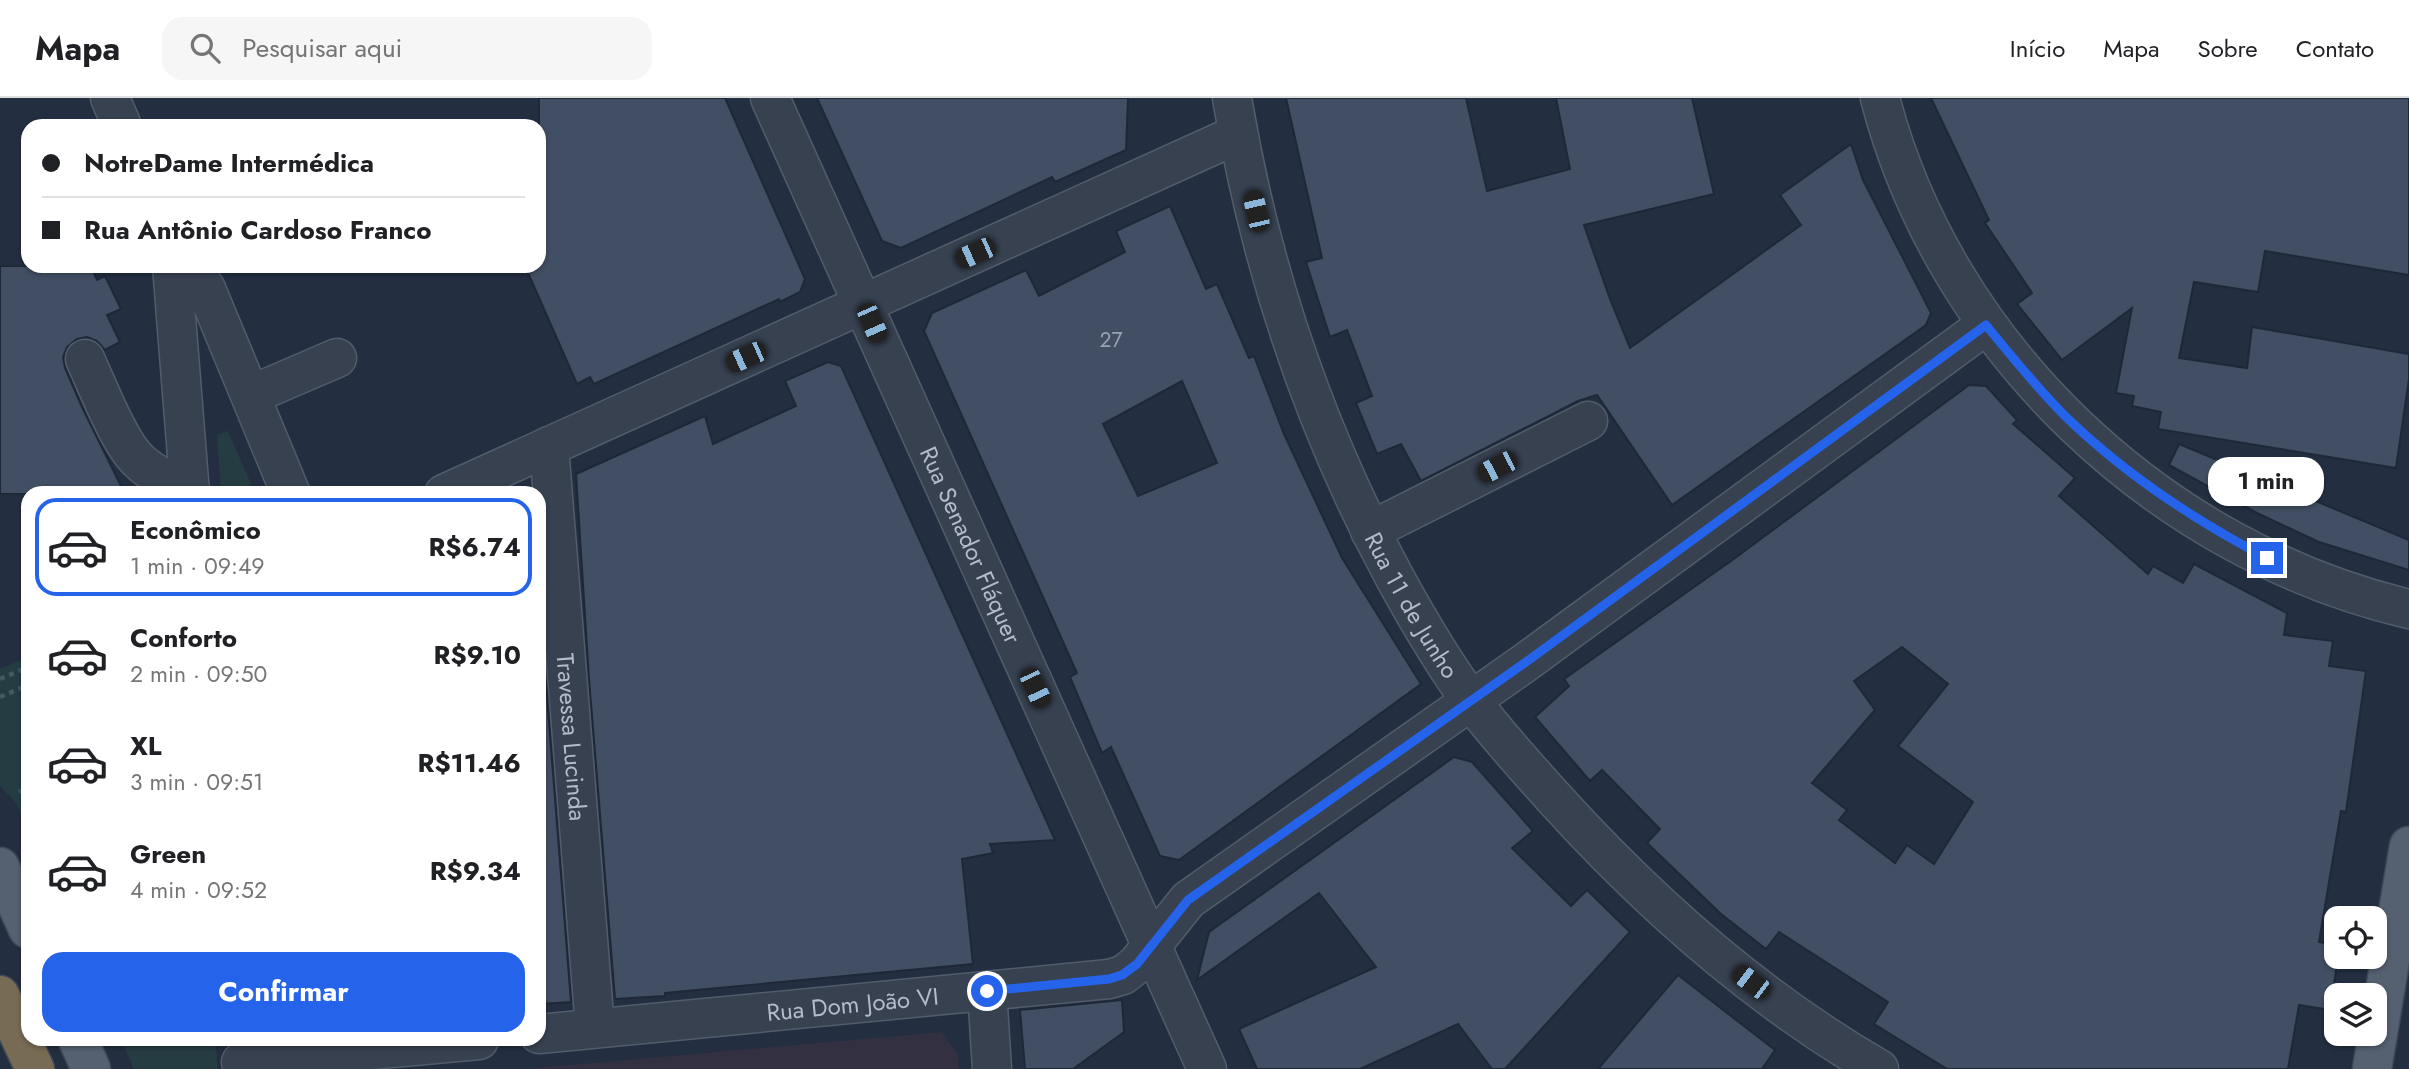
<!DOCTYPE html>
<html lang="pt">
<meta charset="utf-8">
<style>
:root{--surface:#fff;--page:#f6f6f6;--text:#202124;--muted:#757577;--line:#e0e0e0;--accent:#2563eb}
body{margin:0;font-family:Jost,sans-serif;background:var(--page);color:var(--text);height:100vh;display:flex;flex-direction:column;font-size:26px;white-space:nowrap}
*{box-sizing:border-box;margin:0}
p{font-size:23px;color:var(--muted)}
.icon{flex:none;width:38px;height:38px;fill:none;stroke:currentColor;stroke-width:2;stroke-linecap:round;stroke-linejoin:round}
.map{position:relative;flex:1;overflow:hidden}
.side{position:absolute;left:21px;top:388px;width:525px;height:560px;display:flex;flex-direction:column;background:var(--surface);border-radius:21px;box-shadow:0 2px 5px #0004}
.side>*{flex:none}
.banner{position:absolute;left:21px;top:21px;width:525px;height:154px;border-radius:21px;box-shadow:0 2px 5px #0004;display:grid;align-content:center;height:154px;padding:0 21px;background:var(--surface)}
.controls{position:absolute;left:2324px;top:808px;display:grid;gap:14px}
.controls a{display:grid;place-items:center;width:63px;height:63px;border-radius:14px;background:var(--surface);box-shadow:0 2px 5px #0004;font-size:35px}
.end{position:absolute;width:32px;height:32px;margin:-16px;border:9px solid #2563eb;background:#fff;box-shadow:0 0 0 4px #fff}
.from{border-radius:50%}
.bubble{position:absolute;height:49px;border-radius:21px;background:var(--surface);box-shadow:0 2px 5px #0004;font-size:23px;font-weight:700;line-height:49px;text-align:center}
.car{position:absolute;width:21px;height:42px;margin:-21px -10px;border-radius:9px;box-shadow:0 0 5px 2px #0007;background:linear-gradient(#222 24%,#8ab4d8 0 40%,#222 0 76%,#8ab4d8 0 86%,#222 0)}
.banner b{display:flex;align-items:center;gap:24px;height:66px;font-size:26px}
.banner b+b{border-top:2px solid var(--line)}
.banner i{width:18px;height:18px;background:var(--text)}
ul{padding:12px 0 0;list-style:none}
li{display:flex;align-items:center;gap:21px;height:98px;margin:0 14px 10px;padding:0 7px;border:4px solid transparent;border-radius:21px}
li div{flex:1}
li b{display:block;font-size:26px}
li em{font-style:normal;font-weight:700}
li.active{border-color:var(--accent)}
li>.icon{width:63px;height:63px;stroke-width:1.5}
.action{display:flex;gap:14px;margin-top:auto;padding:14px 21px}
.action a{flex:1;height:80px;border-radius:21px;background:var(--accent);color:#fff;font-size:28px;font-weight:700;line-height:80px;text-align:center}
header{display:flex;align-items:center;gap:42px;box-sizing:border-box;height:98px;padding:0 35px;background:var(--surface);border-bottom:2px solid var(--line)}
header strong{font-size:33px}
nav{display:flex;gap:38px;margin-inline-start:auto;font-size:24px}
.search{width:490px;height:63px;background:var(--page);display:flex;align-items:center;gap:18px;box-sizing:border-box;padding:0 24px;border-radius:21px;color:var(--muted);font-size:26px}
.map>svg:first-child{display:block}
</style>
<header>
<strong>Mapa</strong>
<div class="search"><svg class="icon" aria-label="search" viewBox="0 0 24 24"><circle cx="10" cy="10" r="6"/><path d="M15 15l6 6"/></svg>Pesquisar aqui</div>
<nav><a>Início</a><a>Mapa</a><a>Sobre</a><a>Contato</a></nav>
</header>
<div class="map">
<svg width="2409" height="971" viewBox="0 0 2409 971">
<rect width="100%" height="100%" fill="#232e41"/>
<polygon fill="#333041" points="942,934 958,957 959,971 525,971"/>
<g fill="#253d42">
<polygon points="227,333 228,333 255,395 221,395 217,337"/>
<polygon points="28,559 28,733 16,705 0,688 0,571"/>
<polygon points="121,942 215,942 218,971 134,971"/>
</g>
<g fill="#424e63" stroke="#1e2838" stroke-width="2" fill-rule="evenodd">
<polygon points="539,0 725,0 805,181 800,194 780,204 779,201 594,286 590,279 577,286 525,168 539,168"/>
<polygon points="817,0 1128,0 1126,52 1055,84 1052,79 901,150 882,143"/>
<polygon points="1286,0 1466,0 1487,93 1570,71 1556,0 1692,0 1714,96 1584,127 1610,201 1630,250 1801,127 1780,97 1851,46 1863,82 1931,215 1926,227 1672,407 1597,297 1578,303 1421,383 1401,346 1377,356 1356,305 1372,298 1347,232 1330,239 1306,164 1322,160"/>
<polygon points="1931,0 2409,0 2409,177 2265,153 2258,194 2194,184 2179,260 2247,270 2252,229 2409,256 2409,281 2396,370 2158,331 2161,314 2132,308 2134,298 2116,295 2132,210 2062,262 2017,206 2032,195 1985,125 1989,122"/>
<path d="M1170,108L1206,191L1217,186L1249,260L1254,258L1284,336L1342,460L1421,586L1179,762L1160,758L1111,649L1102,655L1070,579L1077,575L924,233L932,215L1026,172L1039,198L1125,154L1116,133ZM1182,283L1217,365L1138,398L1103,326Z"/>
<polygon points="0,168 91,168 97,182 105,178 121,211 107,217 120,244 105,252 97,243 87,239 77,241 67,249 63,259 65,270 82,309 125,396 0,396"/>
<polygon points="828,264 841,268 1055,742 990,746 993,755 962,761 973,866 665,895 665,898 615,901 589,581 576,376 705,318 713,346 796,308 785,283"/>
<path d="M1969,287L1986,288L2017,322L2013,326L2075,380L2059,398L2148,476L2153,468L2183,485L2194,466L2287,515L2284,537L2333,543L2329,568L2366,573L2346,714L2341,713L2319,844L2336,847V873L2330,912L2299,907L2288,971H1947L1874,926L1888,904L1779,834L1766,851L1721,816L1647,745L1660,731L1602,672L1590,683L1535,619L1569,588L1564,581L1731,463ZM1902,549L1948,586L1898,648L1973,704L1934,766L1907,747L1895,765L1839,722L1847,712L1812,685L1875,612L1854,583Z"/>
<polygon points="2179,346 2409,442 2409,472 2319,444 2257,415 2169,367"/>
<polygon points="539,586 546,586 571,904 539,906"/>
<polygon points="1454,659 1472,664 1533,733 1512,750 1571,808 1587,792 1630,834 1505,971 1492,971 1458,926 1360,971 1257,971 1239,931 1376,869 1319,795 1197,882 1209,834"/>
<polygon points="1678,877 1775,952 1762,971 1598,971"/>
<polygon points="1122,902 1124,934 1073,971 1025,971 1020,912"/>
</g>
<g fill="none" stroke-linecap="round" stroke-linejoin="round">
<defs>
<g id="minor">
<polyline points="110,0 122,28"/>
<path id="s1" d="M770,0L1207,971"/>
<path id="s2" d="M1232,0C1260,168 1314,330 1395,480C1418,522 1443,565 1472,604C1497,637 1526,669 1554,700C1649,805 1756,900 1879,971"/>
<path d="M1880,0C1945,250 2159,452 2409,511"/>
<polyline points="172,168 190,396"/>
<polyline points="191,168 206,191 291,396"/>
<path d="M85,261C97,287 119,344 138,362C153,377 171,383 190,391"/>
<polyline points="251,297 337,260"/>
<path id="s3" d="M549,348L595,930"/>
<polyline points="444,396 1238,36"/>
<polyline points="1370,433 1588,323"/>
<polyline points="987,893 992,971"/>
<path id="s4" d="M539,936L1109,881L1123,877L1137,866L1188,802L1526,564L1986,227"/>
<polyline points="241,964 479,942"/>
</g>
<g id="major">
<polyline points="0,769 28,831"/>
<polyline points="78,942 91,971"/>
<polyline points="2372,971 2409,748"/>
</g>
<polyline id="highway" points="0,897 35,971"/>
</defs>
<use href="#minor" stroke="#525c6b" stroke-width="41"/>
<use href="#major" stroke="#414a5a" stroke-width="41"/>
<use href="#highway" stroke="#3f4958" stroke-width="41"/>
<g stroke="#435a5f" stroke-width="4.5" stroke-dasharray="5 5" stroke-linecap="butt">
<polyline points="23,571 28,589"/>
<polyline points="0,581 28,569"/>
<polyline points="19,694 28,690"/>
</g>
<use href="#minor" stroke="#374150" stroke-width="38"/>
<use href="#major" stroke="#556071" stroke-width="38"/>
<use href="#highway" stroke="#776b54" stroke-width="38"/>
<polyline stroke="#435a5f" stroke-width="4.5" stroke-dasharray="5 5" stroke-linecap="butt" points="0,599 28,587"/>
</g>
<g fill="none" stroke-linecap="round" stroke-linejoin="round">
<path stroke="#2563eb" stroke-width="9" d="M987,893L1109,881L1122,877L1137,866L1188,802L1526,564L1986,227C2011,258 2037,290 2066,319C2126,377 2194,422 2267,460"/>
</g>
<g text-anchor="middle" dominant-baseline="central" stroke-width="5" stroke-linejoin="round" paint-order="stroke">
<g font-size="21" fill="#98a0b1">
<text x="1111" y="242">27</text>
</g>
<g font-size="24" fill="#b4bccb" stroke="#1c2636">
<text stroke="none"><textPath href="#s1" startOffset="490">Rua Senador Fláquer</textPath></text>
<text stroke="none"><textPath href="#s2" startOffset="541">Rua 11 de Junho</textPath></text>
<text stroke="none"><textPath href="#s3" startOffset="292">Travessa Lucinda</textPath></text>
<text stroke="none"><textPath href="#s4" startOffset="315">Rua Dom João VI</textPath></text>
</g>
</g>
</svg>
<div class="controls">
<a><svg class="icon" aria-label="locate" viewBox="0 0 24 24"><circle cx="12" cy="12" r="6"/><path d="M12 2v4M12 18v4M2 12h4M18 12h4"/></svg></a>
<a><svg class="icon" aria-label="layers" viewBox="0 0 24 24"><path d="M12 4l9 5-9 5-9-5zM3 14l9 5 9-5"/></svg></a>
</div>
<i class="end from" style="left:987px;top:893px"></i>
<i class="end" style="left:2267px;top:460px"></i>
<div class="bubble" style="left:2208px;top:359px;width:116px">1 min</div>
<i class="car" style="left:1256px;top:113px;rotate:347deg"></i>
<i class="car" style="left:975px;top:155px;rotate:246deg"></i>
<i class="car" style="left:872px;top:225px;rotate:156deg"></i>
<i class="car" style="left:746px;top:259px;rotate:246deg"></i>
<i class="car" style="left:1497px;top:369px;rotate:243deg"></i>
<i class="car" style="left:1035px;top:590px;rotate:155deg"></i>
<i class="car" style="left:1751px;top:884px;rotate:307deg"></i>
<div class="banner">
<b><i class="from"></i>NotreDame Intermédica</b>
<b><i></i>Rua Antônio Cardoso Franco</b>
</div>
<section class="side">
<ul>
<li class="active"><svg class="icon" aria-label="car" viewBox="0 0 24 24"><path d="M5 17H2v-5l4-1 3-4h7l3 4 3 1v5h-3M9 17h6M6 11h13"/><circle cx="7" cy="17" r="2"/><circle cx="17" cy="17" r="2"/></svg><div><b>Econômico</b><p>1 min · 09:49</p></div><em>R$6.74</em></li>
<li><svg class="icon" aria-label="car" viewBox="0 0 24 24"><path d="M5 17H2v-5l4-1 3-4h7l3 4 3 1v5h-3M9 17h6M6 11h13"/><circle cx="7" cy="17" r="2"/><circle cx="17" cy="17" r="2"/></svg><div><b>Conforto</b><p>2 min · 09:50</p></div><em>R$9.10</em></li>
<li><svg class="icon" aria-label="car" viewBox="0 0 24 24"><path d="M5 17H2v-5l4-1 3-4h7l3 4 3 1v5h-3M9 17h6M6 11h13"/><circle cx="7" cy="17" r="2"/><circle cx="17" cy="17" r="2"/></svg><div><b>XL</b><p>3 min · 09:51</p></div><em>R$11.46</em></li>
<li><svg class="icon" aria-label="car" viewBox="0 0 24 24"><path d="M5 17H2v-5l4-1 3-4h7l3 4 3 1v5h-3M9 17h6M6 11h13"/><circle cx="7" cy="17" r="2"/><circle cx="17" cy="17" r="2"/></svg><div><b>Green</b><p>4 min · 09:52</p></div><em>R$9.34</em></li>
</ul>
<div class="action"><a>Confirmar</a></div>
</section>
</div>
